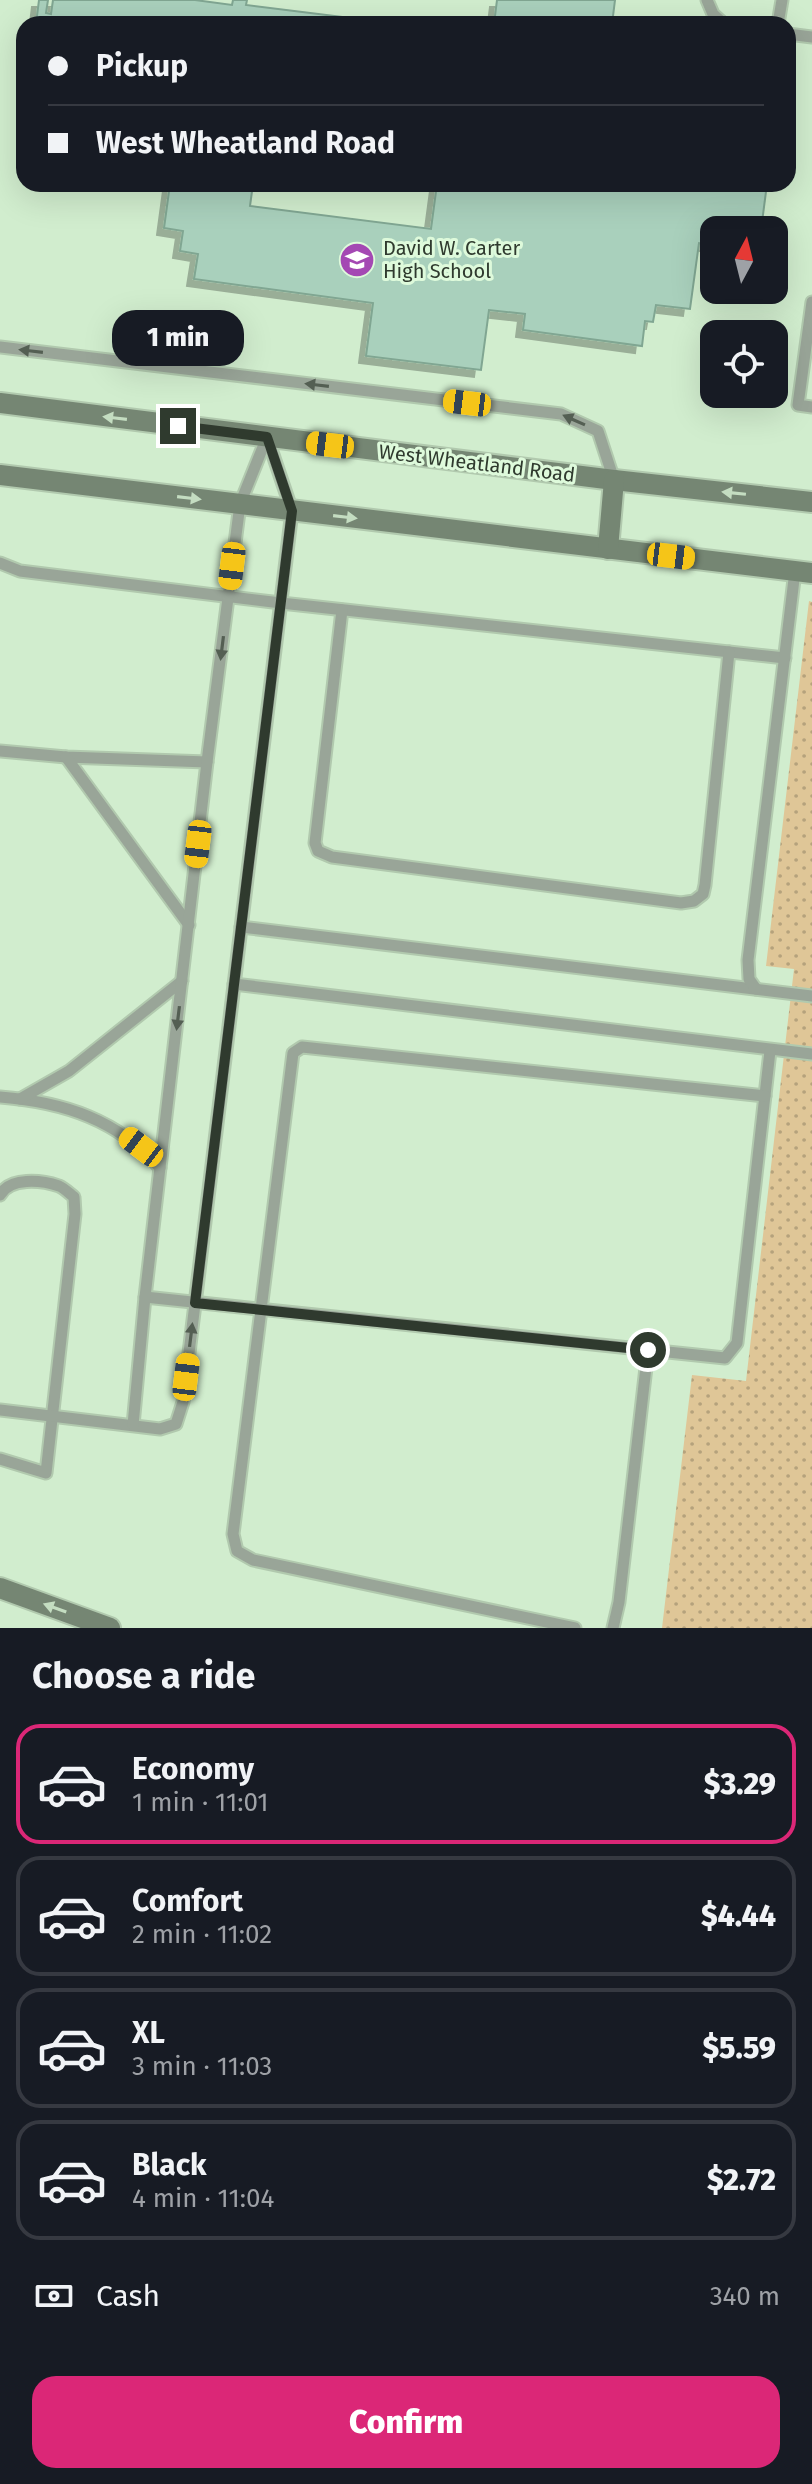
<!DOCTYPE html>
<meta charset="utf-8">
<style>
:root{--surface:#171b24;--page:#242831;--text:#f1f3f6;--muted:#9ea1a6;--line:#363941;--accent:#db2777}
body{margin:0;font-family:"Fira Sans",sans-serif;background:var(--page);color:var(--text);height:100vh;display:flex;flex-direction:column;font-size:30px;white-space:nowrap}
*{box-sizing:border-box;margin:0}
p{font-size:26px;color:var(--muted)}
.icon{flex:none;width:44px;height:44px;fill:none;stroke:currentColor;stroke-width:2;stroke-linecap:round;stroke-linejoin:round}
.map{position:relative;height:1628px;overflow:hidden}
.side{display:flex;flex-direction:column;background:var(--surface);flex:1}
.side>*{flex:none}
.top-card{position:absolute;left:16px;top:16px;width:780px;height:176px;border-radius:24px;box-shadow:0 8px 32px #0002;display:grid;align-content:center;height:176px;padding:0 32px;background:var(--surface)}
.needle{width:52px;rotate:7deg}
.controls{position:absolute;left:700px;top:216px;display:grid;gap:16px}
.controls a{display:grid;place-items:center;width:88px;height:88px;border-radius:16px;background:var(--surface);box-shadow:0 8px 32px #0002;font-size:40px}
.end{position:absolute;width:36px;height:36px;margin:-18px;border:10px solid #2f3a2e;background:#fff;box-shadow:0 0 0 4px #fff}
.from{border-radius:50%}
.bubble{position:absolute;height:56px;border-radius:24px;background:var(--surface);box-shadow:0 8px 32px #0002;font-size:26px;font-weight:800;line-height:56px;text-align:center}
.car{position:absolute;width:24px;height:48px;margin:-24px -12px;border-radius:10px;box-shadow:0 0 6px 2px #0007;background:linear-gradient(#f5c518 24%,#345 0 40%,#f5c518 0 76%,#345 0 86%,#f5c518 0)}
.top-card b{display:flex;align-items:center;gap:28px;height:76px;font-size:30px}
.top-card b+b{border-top:2px solid var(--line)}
.top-card i{width:20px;height:20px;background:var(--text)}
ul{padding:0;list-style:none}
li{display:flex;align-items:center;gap:24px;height:120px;margin:0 16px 12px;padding:0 16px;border:4px solid var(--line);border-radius:24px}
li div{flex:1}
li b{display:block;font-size:30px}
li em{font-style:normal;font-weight:800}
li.on{border-color:var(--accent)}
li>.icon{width:72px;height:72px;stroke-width:1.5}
h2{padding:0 32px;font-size:36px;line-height:96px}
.pay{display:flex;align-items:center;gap:20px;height:88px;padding:0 32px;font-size:30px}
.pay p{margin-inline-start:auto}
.cta{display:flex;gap:16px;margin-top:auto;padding:16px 32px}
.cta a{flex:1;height:92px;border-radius:24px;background:var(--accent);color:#fff;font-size:32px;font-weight:800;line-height:92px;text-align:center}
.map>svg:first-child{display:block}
</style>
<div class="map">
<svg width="812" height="1628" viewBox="0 0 812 1628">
<defs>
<pattern id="grass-dots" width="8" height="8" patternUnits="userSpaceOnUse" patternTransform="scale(2)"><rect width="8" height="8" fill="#dfc697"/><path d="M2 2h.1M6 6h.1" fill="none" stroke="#b5a27c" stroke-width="1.8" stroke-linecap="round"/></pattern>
<filter id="shadow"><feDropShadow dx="-7" dy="7" stdDeviation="0" flood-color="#0004"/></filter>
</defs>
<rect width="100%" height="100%" fill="#d1edce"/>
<polygon fill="url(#grass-dots)" points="809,601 812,602 812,1628 662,1628 692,1375 746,1381 794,969 766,966"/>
<g fill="#a9d0bc" stroke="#80a692" stroke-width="2" filter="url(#shadow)">
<polygon points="39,0 48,0 46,13 51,14 53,0 195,0 232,5 233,0 247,0 246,5 399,24 36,24"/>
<polygon points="497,0 615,0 612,24 494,24"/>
<polygon points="170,184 253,184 250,206 431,229 437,184 767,184 761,230 714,230 714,245 699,243 690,309 656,305 653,322 645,321 642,346 523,330 525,314 489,310 481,370 366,356 373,303 194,279 198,254 180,251 183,231 164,228"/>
</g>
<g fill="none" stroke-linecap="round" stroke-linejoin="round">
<defs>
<g id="service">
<polyline points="707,0 713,14 724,24"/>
<polyline points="778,24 782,0"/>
<polyline points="788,34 812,37"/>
<polyline points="812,302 798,405 812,407"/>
<polyline points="0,347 561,414 598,431 614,480"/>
<polyline points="0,563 20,571 281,603 785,658"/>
<polyline points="342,610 315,843 318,851 332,857 681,903 694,901 703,894 705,885 729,652"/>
<polyline points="0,751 66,757 207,762"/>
<polyline points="66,757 189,925"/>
<polyline points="241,927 812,996"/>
<polyline points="234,984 812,1054"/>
<polyline points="756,989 749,979 748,960 795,571"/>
<path d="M0,1097C64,1102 118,1120 160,1168"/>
<polyline points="20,1099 69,1071 182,981"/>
<path d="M0,1195C10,1177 41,1180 59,1186C64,1188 70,1194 74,1197L75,1214L46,1473L0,1459"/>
<polyline points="145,1297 725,1358 737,1343 770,1051"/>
<polyline points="0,1410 160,1429 176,1424 183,1402 292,511 267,437"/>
<polyline points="133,1425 145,1297 207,762 240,504 267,437"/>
<polyline points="575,1628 253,1560 237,1551 233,1534 293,1053 302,1047 765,1096"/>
<polyline points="613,1628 619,1602 648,1350"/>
</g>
<g id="secondary">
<polyline points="0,403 614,480 812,502"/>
<polyline points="0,475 812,573"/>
<polyline points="608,549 614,480"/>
<polyline points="0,1588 110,1628"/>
</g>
</defs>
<use href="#service" stroke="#b1c9ae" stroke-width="15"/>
<use href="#secondary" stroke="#b1c9ae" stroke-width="24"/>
<use href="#service" stroke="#99a598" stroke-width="11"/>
<use href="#secondary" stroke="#758673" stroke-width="20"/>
</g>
<defs><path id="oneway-solid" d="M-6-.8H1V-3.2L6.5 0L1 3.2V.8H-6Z" transform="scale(2)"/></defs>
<g fill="#545f53">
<use href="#oneway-solid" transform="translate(31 351) rotate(-173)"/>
<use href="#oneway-solid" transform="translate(317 385) rotate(-173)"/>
<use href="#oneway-solid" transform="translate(574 420) rotate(-156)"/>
<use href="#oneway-solid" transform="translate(222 648) rotate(97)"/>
<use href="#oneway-solid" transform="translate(178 1018) rotate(97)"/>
<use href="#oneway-solid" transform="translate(191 1335) rotate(-83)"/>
</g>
<g fill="#c4ddc1">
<use href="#oneway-solid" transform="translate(115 418) rotate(-173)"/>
<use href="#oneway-solid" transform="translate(734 493) rotate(-174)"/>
<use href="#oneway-solid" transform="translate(189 498) rotate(7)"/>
<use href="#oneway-solid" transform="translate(345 517) rotate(7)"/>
<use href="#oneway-solid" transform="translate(55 1608) rotate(-160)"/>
</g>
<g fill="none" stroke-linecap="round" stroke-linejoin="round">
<polyline stroke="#2f3a2e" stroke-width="10" points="178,426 267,437 292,511 195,1303 648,1350"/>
</g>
<defs>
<symbol id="school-disc" viewBox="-11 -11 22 22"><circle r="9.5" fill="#a448b3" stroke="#defadb"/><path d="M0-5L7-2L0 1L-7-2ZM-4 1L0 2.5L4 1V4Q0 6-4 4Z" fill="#fff"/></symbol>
</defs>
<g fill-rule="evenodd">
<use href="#school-disc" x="337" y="240" width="40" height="40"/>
</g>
<g text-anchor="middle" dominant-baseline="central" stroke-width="6" stroke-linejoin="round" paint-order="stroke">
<g font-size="20" fill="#2f3a2e" stroke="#defadb" text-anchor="start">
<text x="383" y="248">David W. Carter<tspan x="383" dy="23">High School</tspan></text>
</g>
<g font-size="20" fill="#2f3a2e" stroke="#defadb">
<text transform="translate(477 463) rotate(7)">West Wheatland Road</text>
</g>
</g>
</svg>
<div class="controls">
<a><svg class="needle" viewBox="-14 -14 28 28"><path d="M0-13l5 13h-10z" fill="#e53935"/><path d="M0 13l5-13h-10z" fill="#9ea1a6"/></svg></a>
<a><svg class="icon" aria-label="locate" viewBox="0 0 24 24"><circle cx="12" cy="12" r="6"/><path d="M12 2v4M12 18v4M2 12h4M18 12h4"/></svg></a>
</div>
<i class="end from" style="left:648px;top:1350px"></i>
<i class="end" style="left:178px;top:426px"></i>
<div class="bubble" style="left:112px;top:310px;width:132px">1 min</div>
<i class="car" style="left:467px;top:403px;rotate:277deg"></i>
<i class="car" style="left:330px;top:445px;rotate:277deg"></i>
<i class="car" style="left:671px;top:556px;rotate:97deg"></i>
<i class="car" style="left:232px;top:566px;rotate:187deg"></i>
<i class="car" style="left:198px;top:844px;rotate:187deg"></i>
<i class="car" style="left:141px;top:1147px;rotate:307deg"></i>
<i class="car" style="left:186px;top:1377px;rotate:7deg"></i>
<div class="top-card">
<b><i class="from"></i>Pickup</b>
<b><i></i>West Wheatland Road</b>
</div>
</div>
<section class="side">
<h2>Choose a ride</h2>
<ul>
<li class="on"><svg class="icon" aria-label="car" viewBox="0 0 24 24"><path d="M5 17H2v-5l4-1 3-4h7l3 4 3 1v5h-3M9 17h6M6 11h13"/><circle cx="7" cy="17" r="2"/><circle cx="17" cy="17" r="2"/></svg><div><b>Economy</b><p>1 min · 11:01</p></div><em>$3.29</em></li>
<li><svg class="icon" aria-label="car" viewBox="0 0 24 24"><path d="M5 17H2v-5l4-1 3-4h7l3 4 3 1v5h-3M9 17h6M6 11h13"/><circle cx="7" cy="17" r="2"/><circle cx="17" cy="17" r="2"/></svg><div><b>Comfort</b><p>2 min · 11:02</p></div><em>$4.44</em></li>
<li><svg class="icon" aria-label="car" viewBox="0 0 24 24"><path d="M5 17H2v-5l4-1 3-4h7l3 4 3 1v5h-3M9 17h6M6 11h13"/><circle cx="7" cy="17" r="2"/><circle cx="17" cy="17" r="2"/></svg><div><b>XL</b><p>3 min · 11:03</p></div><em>$5.59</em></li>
<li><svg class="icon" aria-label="car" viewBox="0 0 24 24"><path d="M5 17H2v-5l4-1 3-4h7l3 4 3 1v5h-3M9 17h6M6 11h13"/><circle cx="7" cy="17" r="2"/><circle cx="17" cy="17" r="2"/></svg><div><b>Black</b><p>4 min · 11:04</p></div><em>$2.72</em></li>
</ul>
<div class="pay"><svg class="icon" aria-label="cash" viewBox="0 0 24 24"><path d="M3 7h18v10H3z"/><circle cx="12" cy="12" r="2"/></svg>Cash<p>340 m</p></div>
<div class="cta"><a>Confirm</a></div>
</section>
